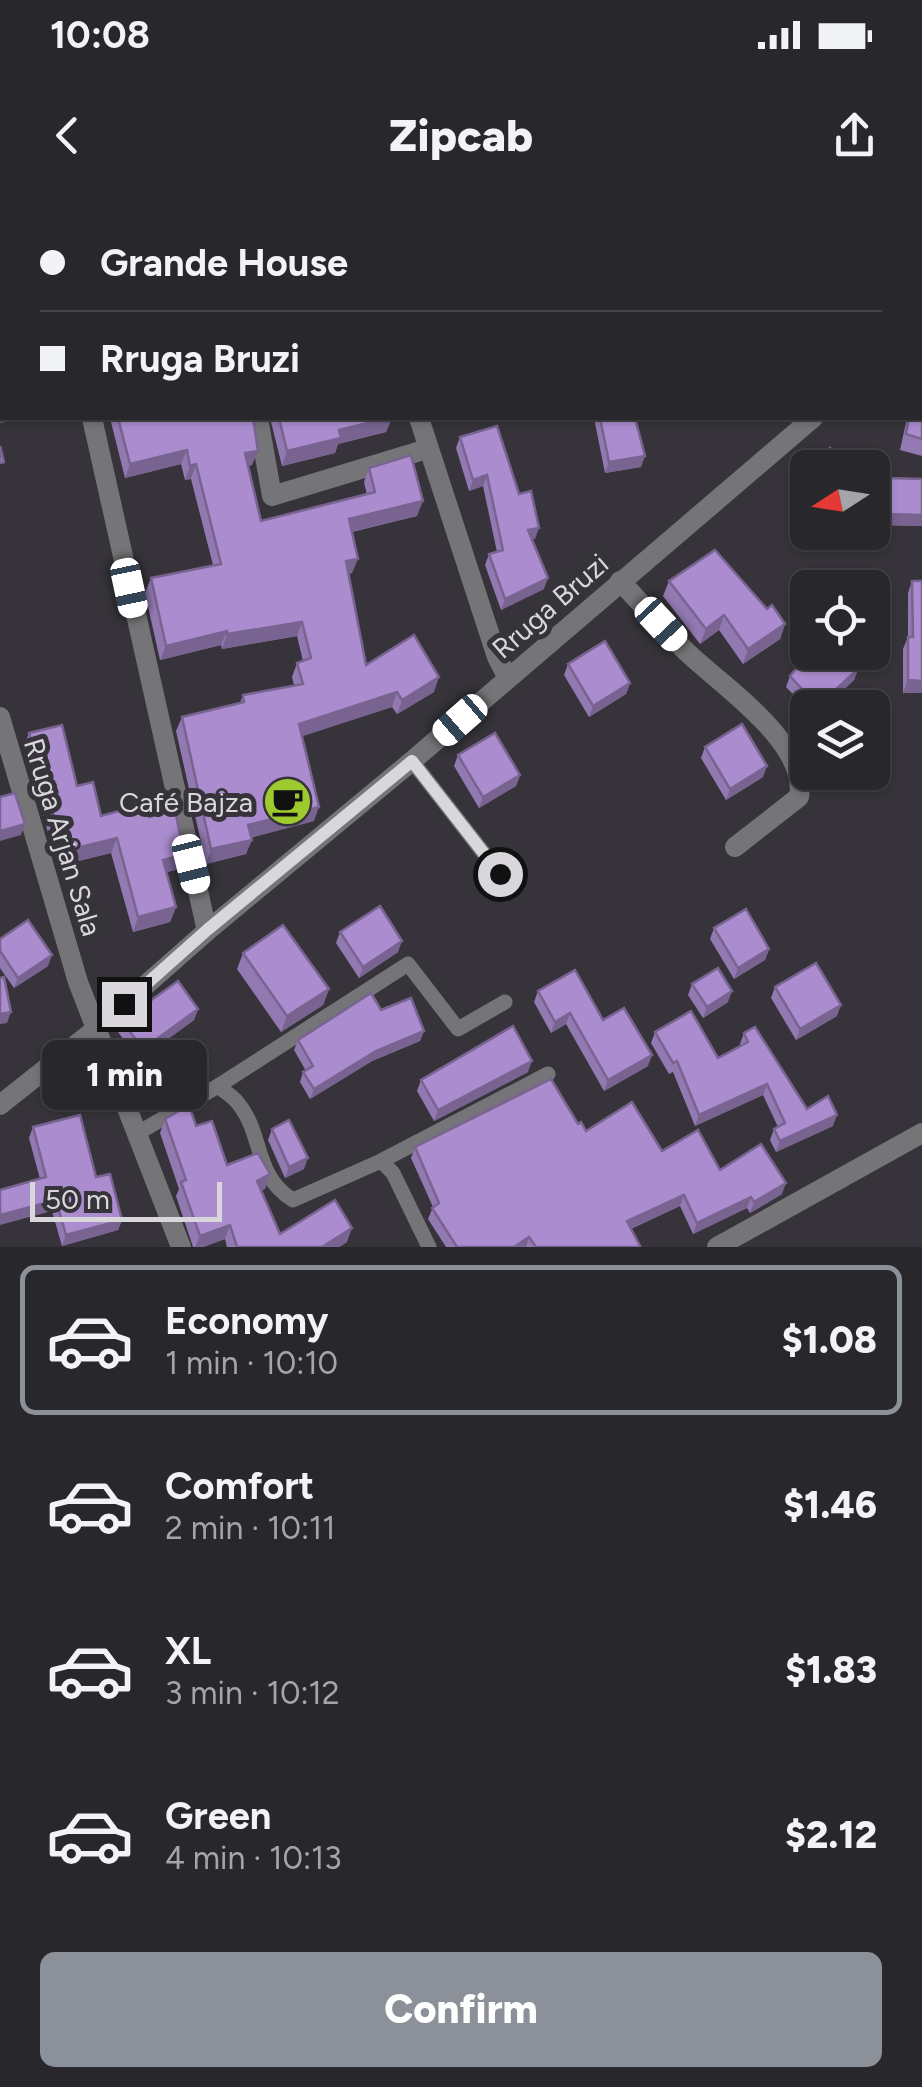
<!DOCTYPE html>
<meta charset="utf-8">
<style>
:root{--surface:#28272c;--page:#302f34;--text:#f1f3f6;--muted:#a5a5a9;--line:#444448;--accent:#8c9099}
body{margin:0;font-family:Figtree,sans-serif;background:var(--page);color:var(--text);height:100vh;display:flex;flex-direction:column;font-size:38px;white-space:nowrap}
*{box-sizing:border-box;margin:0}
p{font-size:32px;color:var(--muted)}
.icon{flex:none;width:55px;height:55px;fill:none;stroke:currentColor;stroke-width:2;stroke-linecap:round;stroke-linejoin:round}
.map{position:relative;height:1047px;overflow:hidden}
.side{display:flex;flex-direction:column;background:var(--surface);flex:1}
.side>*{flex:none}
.banner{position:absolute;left:0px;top:0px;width:922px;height:220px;box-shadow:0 2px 8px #0004,0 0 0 2px var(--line);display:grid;align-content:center;height:220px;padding:0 40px;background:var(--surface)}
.needle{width:65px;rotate:258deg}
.fabs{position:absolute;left:790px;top:250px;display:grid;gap:20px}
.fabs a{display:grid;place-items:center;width:100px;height:100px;border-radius:15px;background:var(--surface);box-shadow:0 2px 8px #0004,0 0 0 2px var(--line);font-size:50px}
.scale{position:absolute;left:30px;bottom:25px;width:192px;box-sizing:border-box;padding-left:10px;border:5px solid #d9d7db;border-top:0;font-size:28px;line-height:35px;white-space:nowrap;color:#d9d7db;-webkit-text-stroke:8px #36343a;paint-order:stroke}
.end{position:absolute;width:45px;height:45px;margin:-22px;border:12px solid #d9d7db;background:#111;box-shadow:0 0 0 5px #111}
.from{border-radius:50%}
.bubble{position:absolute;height:70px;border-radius:15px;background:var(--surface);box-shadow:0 2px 8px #0004,0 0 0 2px var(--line);font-size:32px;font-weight:800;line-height:70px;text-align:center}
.car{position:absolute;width:30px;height:60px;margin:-30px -15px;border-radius:12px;box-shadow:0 0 8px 2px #0007;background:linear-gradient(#fff 24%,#345 0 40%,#fff 0 76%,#345 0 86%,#fff 0)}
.banner b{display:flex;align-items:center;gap:35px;height:95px;font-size:38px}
.banner b+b{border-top:2px solid var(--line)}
.banner i{width:25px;height:25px;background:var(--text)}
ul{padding:18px 0 0;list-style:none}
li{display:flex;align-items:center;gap:30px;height:150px;margin:0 20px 15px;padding:0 20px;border:5px solid transparent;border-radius:15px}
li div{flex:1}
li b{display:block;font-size:38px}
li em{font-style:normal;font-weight:800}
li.current{border-color:var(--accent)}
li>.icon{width:90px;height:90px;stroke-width:1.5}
.primary-button{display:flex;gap:20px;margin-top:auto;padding:20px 40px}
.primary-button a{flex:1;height:115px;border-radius:15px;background:var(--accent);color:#fff;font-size:40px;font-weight:800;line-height:115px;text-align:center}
.status{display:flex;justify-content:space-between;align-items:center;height:70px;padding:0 50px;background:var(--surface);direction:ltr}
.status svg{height:28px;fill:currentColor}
header{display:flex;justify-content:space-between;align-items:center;height:130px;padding:0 40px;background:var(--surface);font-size:45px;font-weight:800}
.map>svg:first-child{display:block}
</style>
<div class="status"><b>10:08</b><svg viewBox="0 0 49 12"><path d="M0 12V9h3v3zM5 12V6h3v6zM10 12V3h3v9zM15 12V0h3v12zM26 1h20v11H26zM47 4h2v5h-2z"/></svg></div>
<header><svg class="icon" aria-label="back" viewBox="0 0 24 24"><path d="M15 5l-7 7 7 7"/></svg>Zipcab<svg class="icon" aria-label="share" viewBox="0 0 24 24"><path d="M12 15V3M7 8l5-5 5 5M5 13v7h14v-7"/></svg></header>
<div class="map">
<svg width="922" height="1047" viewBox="0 0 922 1047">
<rect width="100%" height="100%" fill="#36343a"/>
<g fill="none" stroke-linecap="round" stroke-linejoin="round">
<g stroke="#757477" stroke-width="15">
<polyline points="412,561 500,674"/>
<polyline points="218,886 408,764 458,829 505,802"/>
<path d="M138,933L218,886C224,891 232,896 237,902C265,935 252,974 293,1000L381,961L548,874"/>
<polyline points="381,961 393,973 429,1047"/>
</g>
<g stroke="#757477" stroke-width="20">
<polyline points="56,0 56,2"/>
<polyline points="366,0 366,2"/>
<polyline points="914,0 914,2"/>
<polyline points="92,218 207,731"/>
<polyline points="258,218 272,296 427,249"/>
<polyline points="419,218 497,457 508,478"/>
<path d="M620,381C643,405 665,432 690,455C724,487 809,544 799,597L735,647"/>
<polyline points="0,517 78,782 181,1047"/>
<polyline points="0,905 97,828 207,731 412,561 813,218"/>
<polyline points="717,1047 922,933"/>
</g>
</g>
<g fill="#9379b2">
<polygon points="922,191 922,256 900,250 907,218 920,218"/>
<polygon points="110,218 253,218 252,265 248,266 261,321 367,295 364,282 369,268 417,316 352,332 352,373 348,374 366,465 434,492 397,514 392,507 302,536 314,621 251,637 246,654 206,664 176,531 182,517 240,503 243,495 294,485 292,477 297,463 303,461 297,436 222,449 221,445 160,460 145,393 151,378 213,365 191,279 185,280 181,264 125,278"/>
<polygon points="270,218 392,218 386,232 338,244 335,253 282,266"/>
<polygon points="594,218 635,218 641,267 605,273"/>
<polygon points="460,237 519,294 535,339 532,339 544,389 501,410 485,365 489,354 497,352 483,286 469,291 456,248"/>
<polygon points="889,278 922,279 922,326 883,325 885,289"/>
<polygon points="808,283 808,297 803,294"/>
<polygon points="922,361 922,493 903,493 903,449 908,437 908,393 912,381 922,381"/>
<polygon points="669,381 767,409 785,424 780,439 743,464 719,430 700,444 663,396"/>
<polygon points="568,464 630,483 626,494 589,517 564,475"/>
<polygon points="858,469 854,480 824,508 808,508 808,510 786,487 790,476"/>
<polygon points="29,533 77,586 101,616 184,654 179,669 166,672 176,707 170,722 133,732 111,653 58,666 23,548"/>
<polygon points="705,547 763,577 726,600 701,558"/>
<polygon points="458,555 520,575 516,586 479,608 454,566"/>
<polygon points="714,728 769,749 765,760 734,779 710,739"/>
<polygon points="340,732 398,752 359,778 336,743"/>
<polygon points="0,739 48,766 14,788 0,768"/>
<polygon points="243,753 329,789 323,805 281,832 237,769"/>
<polygon points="692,784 728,802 703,818 688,795"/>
<polygon points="775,787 837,816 796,840 771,798"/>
<polygon points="538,791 603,820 648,866 604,891 566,824 551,833 534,802"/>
<polygon points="198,809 194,820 139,860 118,832 122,821"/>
<polygon points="381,810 424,831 420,841 372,861 310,899 300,882 303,872 306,871 294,850 298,840"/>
<polygon points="655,832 718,858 740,846 740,844 744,833 807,909 833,926 776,952 770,940 774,929 778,927 763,895 695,926 673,872 669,874 651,843"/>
<polygon points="528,872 434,921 417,891 421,880"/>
<polygon points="165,919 196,926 227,965 270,974 265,989 261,991 280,1034 347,1042 339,1047 227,1047 225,1039 203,1047 193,1047 176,996 179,989 160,933"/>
<polygon points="578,924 586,931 662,951 782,994 750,1013 747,1008 693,1034 680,1006 631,1029 640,1047 446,1047 428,1019 433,1007 411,958 415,947"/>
<polygon points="33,927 96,977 122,1020 118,1030 62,1046 52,1011 40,979 29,938"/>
<polygon points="272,929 304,969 285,978 268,940"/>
</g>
<g fill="#786391">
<polygon points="84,0 159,0 158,2 83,2"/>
<polygon points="225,0 288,0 276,2 213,2"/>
<polygon points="0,211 2,211 2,218 30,218 0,223"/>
<polygon points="392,218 386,232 338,244 335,253 282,266 287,251 339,230"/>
<polygon points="187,250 181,264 125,278 130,264"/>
<polygon points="258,251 252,265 240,268 245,253"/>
<polygon points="645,256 641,267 605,273 609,262"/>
<polygon points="196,264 191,279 185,280 190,266"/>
<polygon points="487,275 483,286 469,291 473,280"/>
<polygon points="423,301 417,316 344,333 349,319"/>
<polygon points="887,314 922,315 922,326 883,325"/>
<polygon points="539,328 535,339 524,341 528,330"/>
<polygon points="358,359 352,373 340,376 346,361"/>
<polygon points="548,378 544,389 501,410 505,399"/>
<polygon points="724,415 719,430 700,444 706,429"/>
<polygon points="302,422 297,436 222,449 227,434"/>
<polygon points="785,424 780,439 743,464 748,449"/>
<polygon points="227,431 221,445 160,460 166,446"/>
<polygon points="858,469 854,480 824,508 817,508"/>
<polygon points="439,477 434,492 397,514 402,500"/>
<polygon points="908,480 922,481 922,493 903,493"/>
<polygon points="630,483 626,494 589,517 593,506"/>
<polygon points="397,492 392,507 294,539 299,524"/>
<polygon points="767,566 763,577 726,600 730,589"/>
<polygon points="520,575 516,586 479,608 483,597"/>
<polygon points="319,607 314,621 243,640 248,625"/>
<polygon points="25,624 21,635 0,641 0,631"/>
<polygon points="117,638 111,653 58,666 64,651"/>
<polygon points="252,640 246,654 206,664 211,649"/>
<polygon points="184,654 179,669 157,675 163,660"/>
<polygon points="176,707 170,722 133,732 138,717"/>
<polygon points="402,741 398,752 359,778 363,767"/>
<polygon points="769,749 765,760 734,779 738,768"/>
<polygon points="52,755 48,766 14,788 18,778"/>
<polygon points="329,789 323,805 281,832 287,816"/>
<polygon points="732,791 728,802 703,818 707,807"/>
<polygon points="841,805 837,816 796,840 800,829"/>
<polygon points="198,809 194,820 139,860 143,849"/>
<polygon points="11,812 7,823 0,824 0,814"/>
<polygon points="570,813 566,824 551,833 555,822"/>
<polygon points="424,831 420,841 372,861 310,899 314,889 376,851"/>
<polygon points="652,855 648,866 604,891 608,880"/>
<polygon points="532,861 528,872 434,921 438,910"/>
<polygon points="767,884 763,895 695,926 699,915"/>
<polygon points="837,915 833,926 776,952 780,941"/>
<polygon points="308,958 304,969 285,978 289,967"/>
<polygon points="270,974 265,989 252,995 257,981"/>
<polygon points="786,983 782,994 750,1013 754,1002"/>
<polygon points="684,995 680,1006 623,1032 627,1021"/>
<polygon points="751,997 747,1008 693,1034 697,1023"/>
<polygon points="56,1000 52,1011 0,1025 0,1015"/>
<polygon points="122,1020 118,1030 62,1046 66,1035"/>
<polygon points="230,1025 225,1039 203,1047 195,1047 200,1036"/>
<polygon points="352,1028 347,1042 339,1047 322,1047"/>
<polygon points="529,1037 526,1047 514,1047"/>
</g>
<g fill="#ab8dcf" stroke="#786391" stroke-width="2.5">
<polygon points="164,0 225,0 213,2 164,2"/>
<polygon points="486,0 614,0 603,2 474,2"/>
<rect x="854" y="0" width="36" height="2"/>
<rect x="0" y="164" width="2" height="47"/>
<polygon points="920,190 922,191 922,239 906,234 909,218 920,218"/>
<polygon points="118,218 253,218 258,251 245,253 261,321 375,292 369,268 411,255 423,301 349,319 358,359 346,361 366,465 414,435 439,477 402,500 397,492 299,524 319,607 248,625 252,640 211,649 182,517 244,502 243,495 303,484 297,463 311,458 302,422 227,434 227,431 166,446 151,378 221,364 196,264 190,266 187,250 130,264"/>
<polygon points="279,218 389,218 339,230 341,238 287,251"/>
<polygon points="600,218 635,218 645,256 609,262"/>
<polygon points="497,226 519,294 531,291 539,328 528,330 548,378 505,399 489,354 503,350 487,275 473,280 460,237"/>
<polygon points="0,246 4,262 0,263"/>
<polygon points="830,248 859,268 817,268"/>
<polygon points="889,278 922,279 922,315 887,314"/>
<polygon points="715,350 767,409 772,405 785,424 748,449 724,415 706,429 669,381"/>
<polygon points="912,381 922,381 922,481 908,480 908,437 913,437"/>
<polygon points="605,441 630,483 593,506 568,464"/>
<polygon points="811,452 839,452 858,469 818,506 790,476"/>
<polygon points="742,524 767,566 730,589 705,547"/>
<polygon points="62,525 77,586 93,582 101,616 145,604 149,617 175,610 184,654 163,660 176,707 138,717 117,638 64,651 29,533"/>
<polygon points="495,533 520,575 483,597 458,555"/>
<polygon points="15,593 25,624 0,631 0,597"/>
<polygon points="380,706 402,741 363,767 340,732"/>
<polygon points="746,709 769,749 738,768 714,728"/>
<polygon points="28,720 52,755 18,778 0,751 0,739"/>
<polygon points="283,725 329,789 287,816 243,753"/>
<polygon points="816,763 841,805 800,829 775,787"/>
<polygon points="718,768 732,791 707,807 692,784"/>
<polygon points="575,770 603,820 624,808 652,855 608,880 570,813 555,822 538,791"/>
<polygon points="4,777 11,812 0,814 0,778"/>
<polygon points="178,781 198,809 143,849 122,821"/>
<polygon points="371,793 381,810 411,798 424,831 376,851 314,889 303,872 313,866 298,840"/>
<polygon points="691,811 718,858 748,842 744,833 755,827 807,909 828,896 837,915 780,941 774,929 785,923 767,884 699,915 677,861 673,863 655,832"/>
<polygon points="513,826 532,861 438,910 421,880"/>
<polygon points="551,879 578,924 581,922 586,931 632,902 662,951 698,930 720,970 761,944 786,983 754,1002 751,997 697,1023 684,995 627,1021 640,1046 638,1047 536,1047 529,1037 514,1047 457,1047 432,1008 439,1003 415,947"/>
<polygon points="189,905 196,926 212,921 227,965 258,953 270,974 257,981 280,1034 335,1000 352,1028 322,1047 237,1047 230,1025 200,1036 181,982 186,980 165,919"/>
<polygon points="80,915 96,977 110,974 122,1020 66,1035 56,1000 0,1015 0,990 46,977 33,927"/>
<polygon points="289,920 308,958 289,967 272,929"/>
</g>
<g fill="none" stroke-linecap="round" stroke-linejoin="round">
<polyline stroke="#d9d7db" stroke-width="12" points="124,804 207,730 412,561 500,674"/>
</g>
<defs>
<symbol id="cafe-disc" viewBox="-11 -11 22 22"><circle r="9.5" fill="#9eca2f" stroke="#36343a"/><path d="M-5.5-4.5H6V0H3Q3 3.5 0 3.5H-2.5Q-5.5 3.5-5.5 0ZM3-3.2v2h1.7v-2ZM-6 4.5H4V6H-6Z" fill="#111"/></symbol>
</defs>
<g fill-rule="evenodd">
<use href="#cafe-disc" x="260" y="574" width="55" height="55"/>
</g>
<g text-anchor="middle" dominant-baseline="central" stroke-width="10" stroke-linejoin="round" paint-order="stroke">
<g font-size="28" fill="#d9d7db" stroke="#36343a">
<text transform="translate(550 406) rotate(-41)">Rruga Bruzi</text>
<text transform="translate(63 637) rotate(73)">Rruga Arjan Sala</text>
</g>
<g font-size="28" fill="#d9d7db" stroke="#36343a" text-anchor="end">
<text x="253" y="602">Café Bajza</text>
</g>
</g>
</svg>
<div class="fabs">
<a><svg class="needle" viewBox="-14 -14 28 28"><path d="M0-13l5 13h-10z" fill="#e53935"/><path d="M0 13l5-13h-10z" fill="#a5a5a9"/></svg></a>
<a><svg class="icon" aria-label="locate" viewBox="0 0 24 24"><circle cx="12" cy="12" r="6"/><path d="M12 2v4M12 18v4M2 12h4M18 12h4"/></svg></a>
<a><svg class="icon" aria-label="layers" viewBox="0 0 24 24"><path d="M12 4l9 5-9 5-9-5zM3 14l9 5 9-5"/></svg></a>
</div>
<div class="scale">50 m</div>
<i class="end from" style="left:500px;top:674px"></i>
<i class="end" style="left:124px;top:804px"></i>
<div class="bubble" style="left:42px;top:840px;width:165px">1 min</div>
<i class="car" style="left:129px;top:388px;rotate:168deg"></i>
<i class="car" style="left:661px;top:424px;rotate:137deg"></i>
<i class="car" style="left:460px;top:520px;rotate:229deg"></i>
<i class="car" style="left:191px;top:664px;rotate:166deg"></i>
<div class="banner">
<b><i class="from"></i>Grande House</b>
<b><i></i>Rruga Bruzi</b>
</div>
</div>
<section class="side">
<ul>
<li class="current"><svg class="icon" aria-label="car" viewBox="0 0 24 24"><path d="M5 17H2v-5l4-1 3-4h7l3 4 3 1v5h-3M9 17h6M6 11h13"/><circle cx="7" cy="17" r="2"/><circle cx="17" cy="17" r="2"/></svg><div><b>Economy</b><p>1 min · 10:10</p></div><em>$1.08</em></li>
<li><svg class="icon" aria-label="car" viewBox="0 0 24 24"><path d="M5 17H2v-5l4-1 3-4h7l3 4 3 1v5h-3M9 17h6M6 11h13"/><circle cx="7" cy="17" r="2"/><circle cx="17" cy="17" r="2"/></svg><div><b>Comfort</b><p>2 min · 10:11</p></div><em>$1.46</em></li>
<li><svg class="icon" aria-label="car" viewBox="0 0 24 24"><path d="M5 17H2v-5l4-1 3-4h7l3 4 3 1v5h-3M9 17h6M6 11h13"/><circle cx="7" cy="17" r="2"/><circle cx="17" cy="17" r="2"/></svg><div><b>XL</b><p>3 min · 10:12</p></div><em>$1.83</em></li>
<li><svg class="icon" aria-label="car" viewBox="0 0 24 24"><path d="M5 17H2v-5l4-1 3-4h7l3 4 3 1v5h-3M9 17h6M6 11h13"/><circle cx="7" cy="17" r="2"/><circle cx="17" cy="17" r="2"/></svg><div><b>Green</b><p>4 min · 10:13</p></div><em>$2.12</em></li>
</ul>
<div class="primary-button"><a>Confirm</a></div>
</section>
